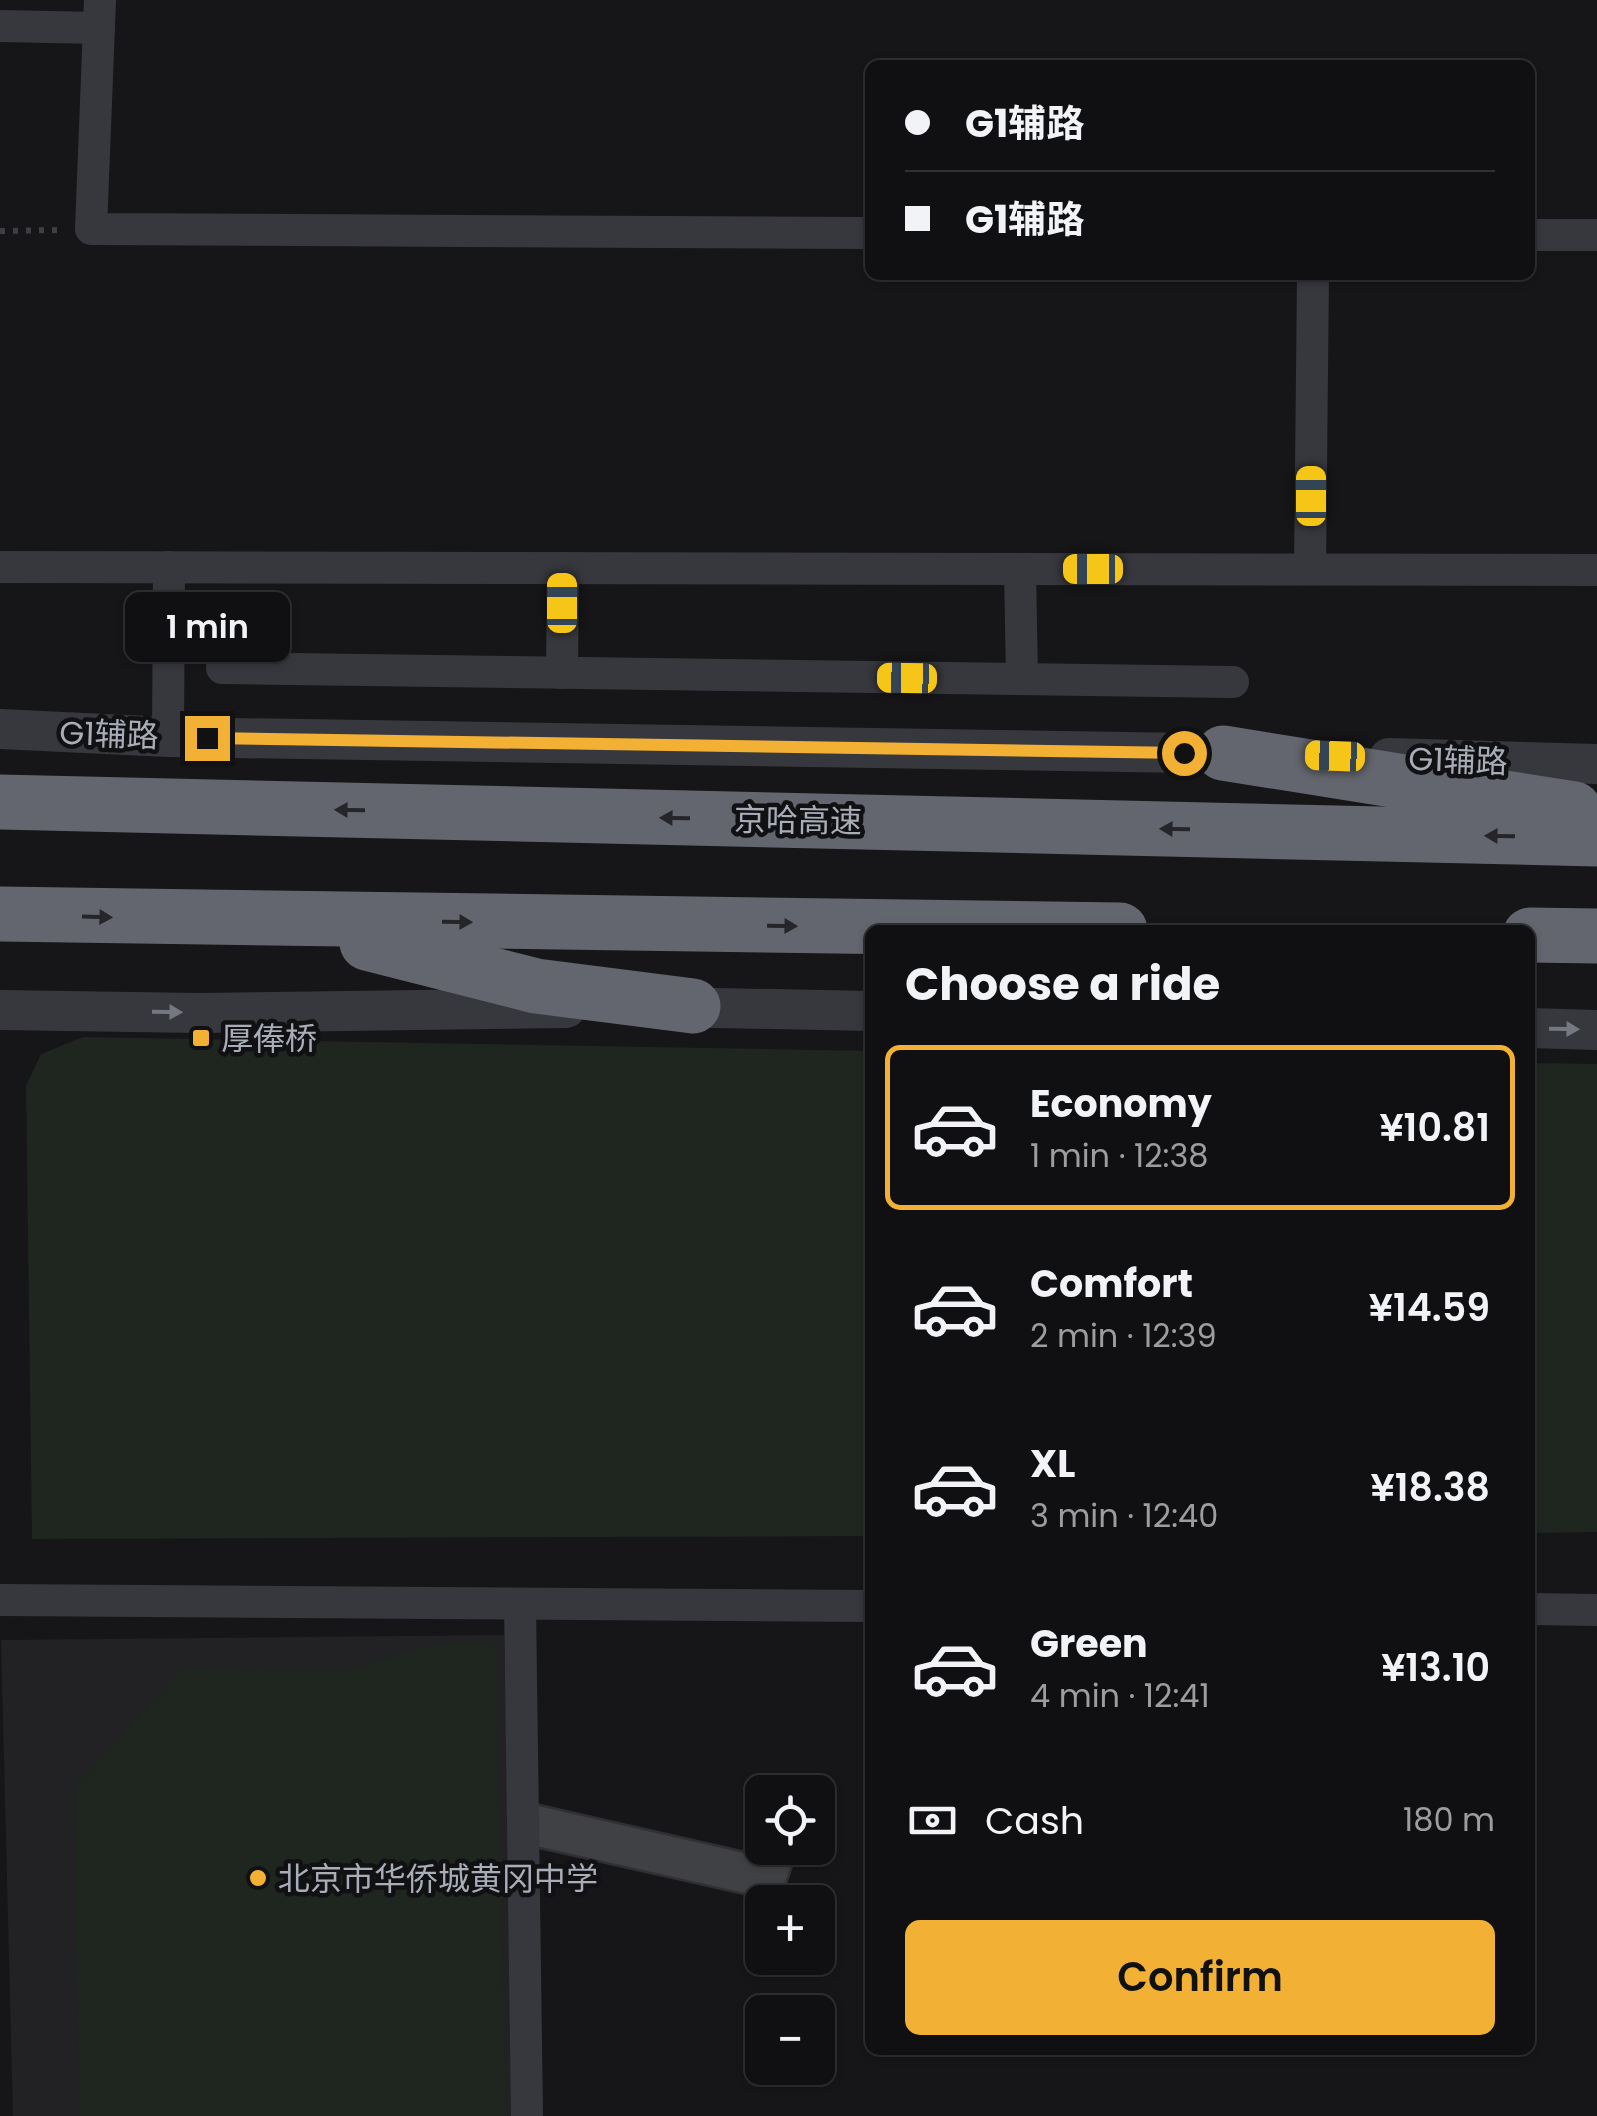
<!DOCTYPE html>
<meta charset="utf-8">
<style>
:root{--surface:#101012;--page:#1e1e20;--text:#f1f3f6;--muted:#9c9d9f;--line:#303032;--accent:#f2b134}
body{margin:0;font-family:Poppins,"Noto Sans SC",sans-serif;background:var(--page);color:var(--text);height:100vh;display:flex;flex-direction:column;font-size:38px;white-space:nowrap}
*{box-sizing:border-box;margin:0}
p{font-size:32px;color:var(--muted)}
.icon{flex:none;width:55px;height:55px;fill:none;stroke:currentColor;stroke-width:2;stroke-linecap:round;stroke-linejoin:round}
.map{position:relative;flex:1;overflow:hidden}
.details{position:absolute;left:865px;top:925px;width:670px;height:1130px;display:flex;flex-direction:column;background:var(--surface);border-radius:15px;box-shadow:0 2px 8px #0004,0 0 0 2px var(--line)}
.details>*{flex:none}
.guide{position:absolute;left:865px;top:60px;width:670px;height:220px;border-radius:15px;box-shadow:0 2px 8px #0004,0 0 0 2px var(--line);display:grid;align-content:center;height:220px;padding:0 40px;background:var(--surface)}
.fabs{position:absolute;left:745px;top:1775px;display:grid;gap:20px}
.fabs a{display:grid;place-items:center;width:90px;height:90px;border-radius:15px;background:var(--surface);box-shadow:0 2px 8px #0004,0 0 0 2px var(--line);font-size:50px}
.end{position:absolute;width:45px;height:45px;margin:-22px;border:12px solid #f2b134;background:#111;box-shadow:0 0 0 5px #111}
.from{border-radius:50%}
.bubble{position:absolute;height:70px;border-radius:15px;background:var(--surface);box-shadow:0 2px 8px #0004,0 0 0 2px var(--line);font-size:32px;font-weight:600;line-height:70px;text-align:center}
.car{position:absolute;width:30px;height:60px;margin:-30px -15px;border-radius:12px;box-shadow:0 0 8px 2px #0007;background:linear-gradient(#f5c518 24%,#345 0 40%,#f5c518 0 76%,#345 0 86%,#f5c518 0)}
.guide b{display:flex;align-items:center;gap:35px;height:95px;font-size:38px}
.guide b+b{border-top:2px solid var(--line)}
.guide i{width:25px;height:25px;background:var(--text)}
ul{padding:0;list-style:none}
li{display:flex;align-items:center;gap:30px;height:165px;margin:0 20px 15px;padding:0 20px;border:5px solid transparent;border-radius:15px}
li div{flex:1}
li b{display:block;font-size:38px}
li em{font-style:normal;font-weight:600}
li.selected{border-color:var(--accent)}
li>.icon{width:90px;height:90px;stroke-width:1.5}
h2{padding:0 40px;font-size:45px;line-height:120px}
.pay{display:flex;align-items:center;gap:25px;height:110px;padding:0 40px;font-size:38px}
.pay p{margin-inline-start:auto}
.action{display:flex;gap:20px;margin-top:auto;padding:20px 40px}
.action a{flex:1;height:115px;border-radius:15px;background:var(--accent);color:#111;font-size:40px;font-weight:600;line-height:115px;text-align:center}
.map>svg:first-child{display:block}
</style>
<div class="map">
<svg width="1597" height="2116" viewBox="0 0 1597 2116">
<rect width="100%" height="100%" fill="#161618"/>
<polygon fill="#222225" points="504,1635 515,2116 13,2116 1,1640"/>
<g fill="#1e261f">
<polygon points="83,1037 870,1051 870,1536 32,1539 26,1086 41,1054"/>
<polygon points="1530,1063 1597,1064 1597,1532 1530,1533"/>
<polygon points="495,1641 506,2116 79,2116 74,1788 182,1668 341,1672 425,1646"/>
</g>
<polygon fill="#404145" stroke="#303034" stroke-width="2.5" points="535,1804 793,1863 780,1902 526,1845"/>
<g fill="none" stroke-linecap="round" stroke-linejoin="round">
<polyline stroke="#3d3f44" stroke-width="6" stroke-dasharray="5 8" stroke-linecap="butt" points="0,231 60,230"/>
<g stroke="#37383d" stroke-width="32">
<polyline points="100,0 91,229 870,233"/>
<polyline points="0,26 99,28"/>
<polyline points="1530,235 1597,235"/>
<polyline points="0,567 1597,570"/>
<polyline points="1020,569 1022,679"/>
<polyline points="1310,569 1313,275"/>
<polyline points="222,668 1233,682"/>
<polyline points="562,673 563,568"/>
<polyline points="168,737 169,567"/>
<polyline points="0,1600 870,1606"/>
<polyline points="520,1605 527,2116"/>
<polyline points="1530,1609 1597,1610"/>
</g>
<g stroke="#37383d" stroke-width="40">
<polyline points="0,729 168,737 1251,754"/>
<polyline points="1389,758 1597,764"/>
<polyline points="669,1007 870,1011"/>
<polyline points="0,1010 199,1013 566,1008"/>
<polyline points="1530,1028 1597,1030"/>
</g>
<g stroke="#63666e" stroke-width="55">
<polyline points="1223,753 1574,809"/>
<polyline points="0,802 1597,839"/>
<polyline points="0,914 1120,930"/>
<polyline points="1530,935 1597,936"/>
<polyline points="367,943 536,986 693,1006"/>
</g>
</g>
<defs><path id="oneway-solid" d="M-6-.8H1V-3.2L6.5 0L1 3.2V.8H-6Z" transform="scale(2.5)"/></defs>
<g fill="#26262a">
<use href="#oneway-solid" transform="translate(350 810) rotate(-179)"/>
<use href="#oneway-solid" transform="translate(675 818) rotate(-179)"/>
<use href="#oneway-solid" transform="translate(1175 829) rotate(-179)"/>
<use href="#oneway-solid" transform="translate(1500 836) rotate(-179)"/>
<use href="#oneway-solid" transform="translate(97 917) rotate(2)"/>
<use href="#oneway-solid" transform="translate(457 922) rotate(1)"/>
<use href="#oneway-solid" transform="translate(782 926) rotate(1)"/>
</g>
<g fill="#757881">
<use href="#oneway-solid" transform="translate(167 1012) rotate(1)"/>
<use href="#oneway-solid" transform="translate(1564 1029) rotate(1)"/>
</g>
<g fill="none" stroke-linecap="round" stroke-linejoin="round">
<polyline stroke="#f2b134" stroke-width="12" points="207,738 1184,753"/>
</g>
<g fill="#f2b134" stroke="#111113" stroke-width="4">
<rect x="191" y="1028" width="20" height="20" rx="5"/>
<circle cx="258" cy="1878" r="10"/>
</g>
<g text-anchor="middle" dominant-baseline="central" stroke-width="9" stroke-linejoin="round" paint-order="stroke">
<g font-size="32" fill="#a8adb8" stroke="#111113">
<text transform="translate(109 734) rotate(2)">G1辅路</text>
<text transform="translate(1458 760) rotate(2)">G1辅路</text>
<text transform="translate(798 820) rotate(1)">京哈高速</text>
</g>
<g font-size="32" fill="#a8adb8" stroke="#111113" text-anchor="start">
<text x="221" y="1038">厚俸桥</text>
<text x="278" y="1878">北京市华侨城黄冈中学</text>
</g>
</g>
</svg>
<div class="fabs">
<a><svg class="icon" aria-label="locate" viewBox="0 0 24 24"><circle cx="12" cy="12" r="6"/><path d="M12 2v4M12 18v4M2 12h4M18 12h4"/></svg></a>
<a>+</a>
<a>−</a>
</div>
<i class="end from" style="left:1184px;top:753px"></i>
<i class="end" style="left:207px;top:738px"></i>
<div class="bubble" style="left:125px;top:592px;width:165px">1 min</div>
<i class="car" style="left:1311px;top:496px;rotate:0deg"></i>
<i class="car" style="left:1093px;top:569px;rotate:270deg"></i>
<i class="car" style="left:562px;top:603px;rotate:0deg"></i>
<i class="car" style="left:907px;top:678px;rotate:271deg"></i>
<i class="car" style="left:1335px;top:756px;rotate:272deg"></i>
<div class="guide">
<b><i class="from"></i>G1辅路</b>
<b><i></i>G1辅路</b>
</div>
<section class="details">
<h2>Choose a ride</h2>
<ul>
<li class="selected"><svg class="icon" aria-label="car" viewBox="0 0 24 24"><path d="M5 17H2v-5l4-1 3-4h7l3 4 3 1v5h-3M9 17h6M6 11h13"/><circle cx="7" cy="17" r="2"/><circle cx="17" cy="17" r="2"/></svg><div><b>Economy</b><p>1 min · 12:38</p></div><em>¥10.81</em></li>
<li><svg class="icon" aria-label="car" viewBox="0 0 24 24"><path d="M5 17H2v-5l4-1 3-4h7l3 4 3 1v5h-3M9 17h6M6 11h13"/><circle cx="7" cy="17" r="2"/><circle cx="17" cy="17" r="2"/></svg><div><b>Comfort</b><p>2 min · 12:39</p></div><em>¥14.59</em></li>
<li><svg class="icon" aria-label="car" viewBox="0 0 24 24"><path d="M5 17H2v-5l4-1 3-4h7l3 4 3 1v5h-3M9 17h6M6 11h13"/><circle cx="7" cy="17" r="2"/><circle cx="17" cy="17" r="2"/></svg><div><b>XL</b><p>3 min · 12:40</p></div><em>¥18.38</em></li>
<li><svg class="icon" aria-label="car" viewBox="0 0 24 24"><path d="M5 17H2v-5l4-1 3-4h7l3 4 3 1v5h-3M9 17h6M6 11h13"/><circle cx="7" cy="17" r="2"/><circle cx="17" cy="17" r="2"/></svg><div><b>Green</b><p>4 min · 12:41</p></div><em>¥13.10</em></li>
</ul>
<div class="pay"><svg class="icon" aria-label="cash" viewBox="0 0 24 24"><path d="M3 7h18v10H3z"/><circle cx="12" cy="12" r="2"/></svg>Cash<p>180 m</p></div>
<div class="action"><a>Confirm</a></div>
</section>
</div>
